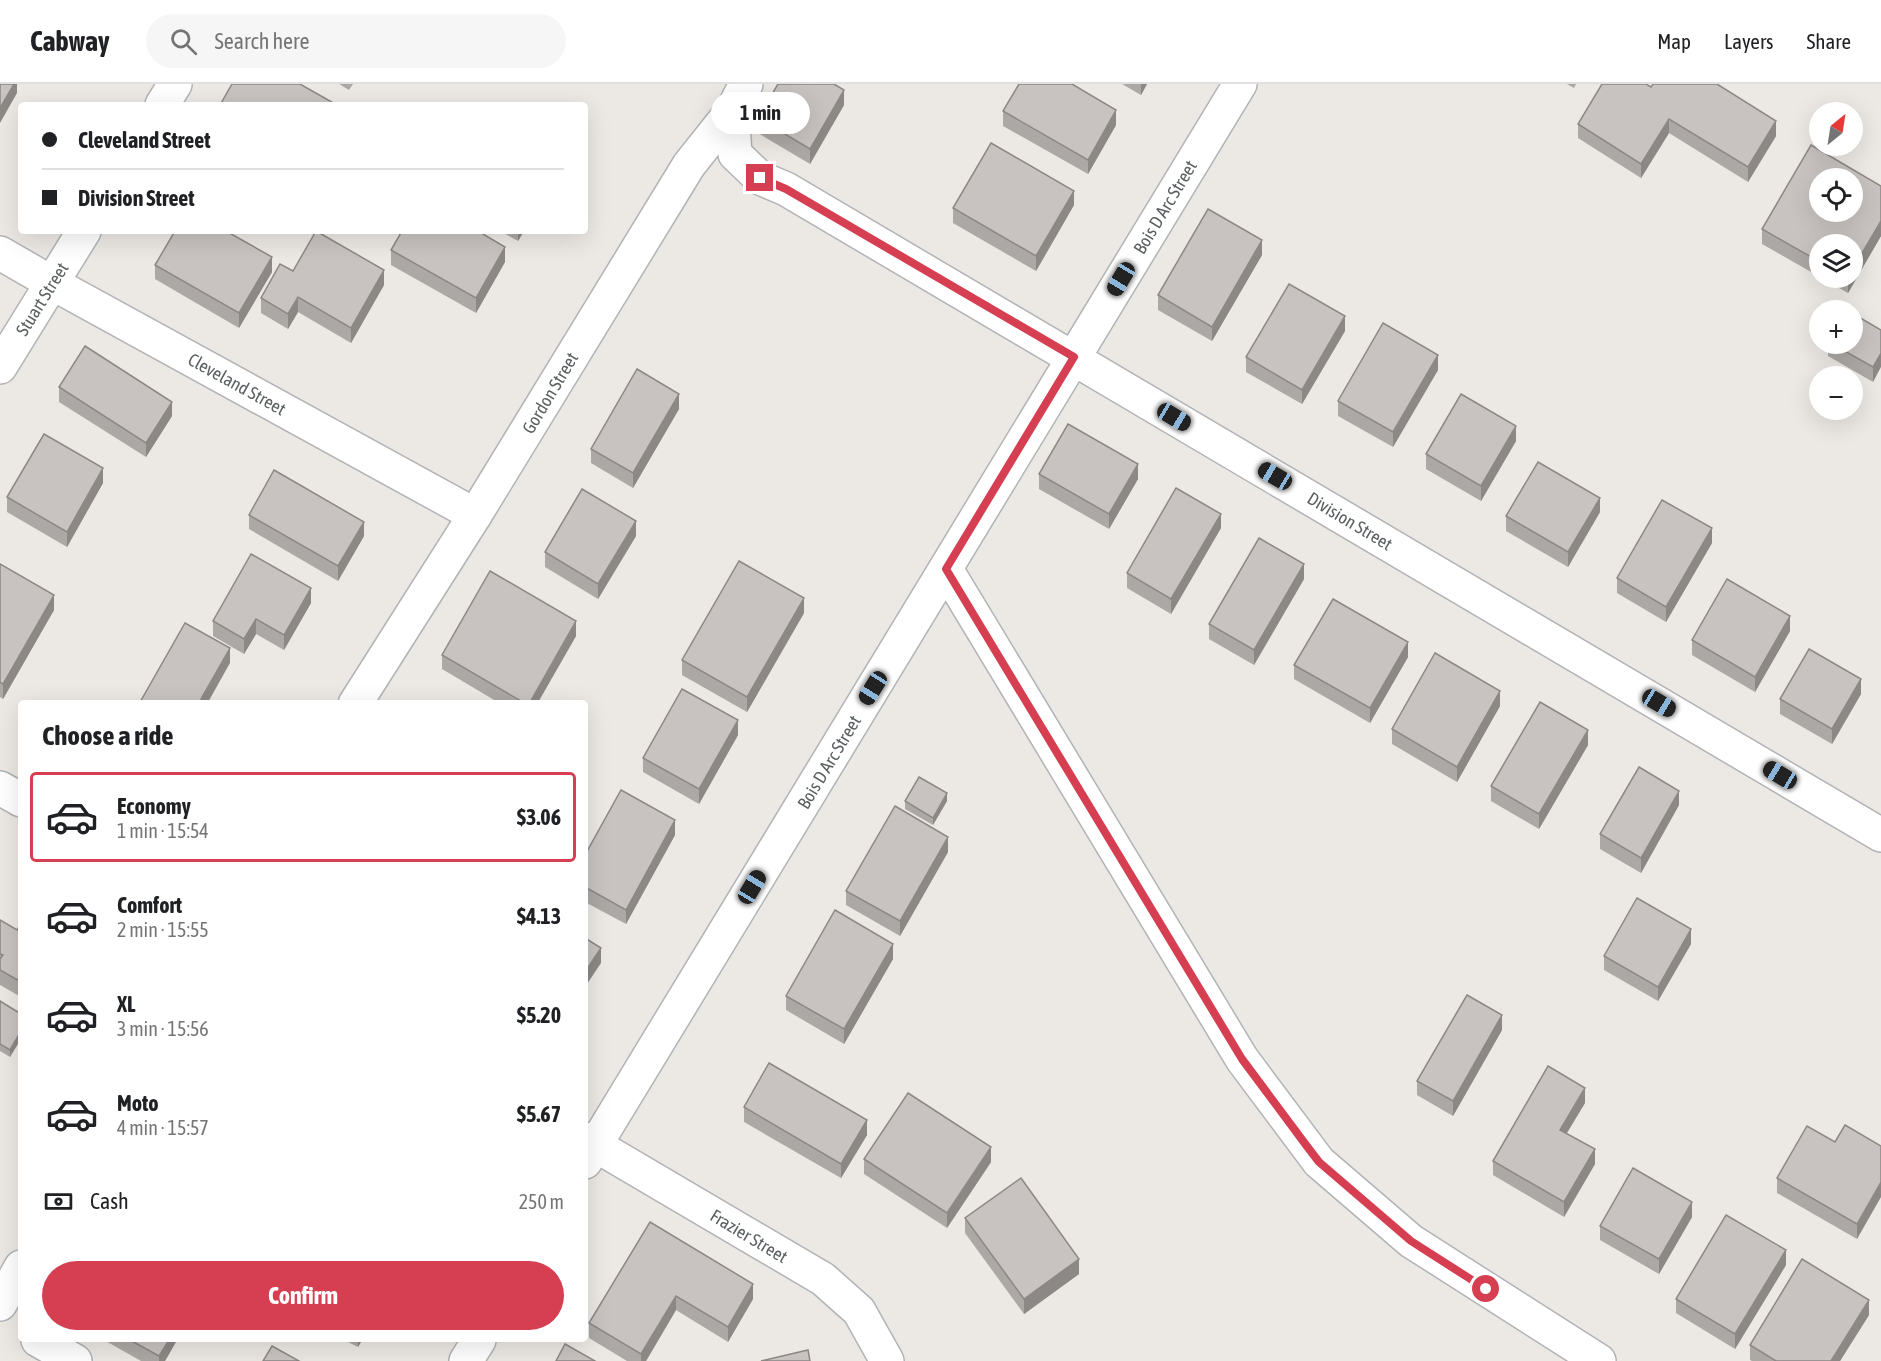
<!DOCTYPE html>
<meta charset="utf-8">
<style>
:root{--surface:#fff;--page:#f6f6f6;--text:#202124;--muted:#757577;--line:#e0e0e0;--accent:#d63f51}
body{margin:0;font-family:"Asap Condensed",sans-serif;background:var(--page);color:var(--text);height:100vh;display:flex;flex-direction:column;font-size:22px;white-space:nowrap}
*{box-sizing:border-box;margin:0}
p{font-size:20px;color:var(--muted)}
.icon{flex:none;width:33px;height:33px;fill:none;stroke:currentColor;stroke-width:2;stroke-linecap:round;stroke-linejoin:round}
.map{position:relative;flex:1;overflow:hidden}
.sheet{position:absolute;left:18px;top:616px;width:570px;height:642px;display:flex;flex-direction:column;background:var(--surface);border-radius:6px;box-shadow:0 6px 24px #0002}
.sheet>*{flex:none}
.top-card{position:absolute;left:18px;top:18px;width:570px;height:132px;border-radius:6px;box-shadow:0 6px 24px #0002;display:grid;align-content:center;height:132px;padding:0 24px;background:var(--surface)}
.needle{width:39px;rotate:30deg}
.buttons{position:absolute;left:1809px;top:18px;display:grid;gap:12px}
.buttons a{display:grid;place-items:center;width:54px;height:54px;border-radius:50%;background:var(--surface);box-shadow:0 6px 24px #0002;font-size:30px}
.end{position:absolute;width:27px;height:27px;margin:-14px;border:8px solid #d63f51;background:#fff;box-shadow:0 0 0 3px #fff}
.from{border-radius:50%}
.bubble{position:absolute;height:42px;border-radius:21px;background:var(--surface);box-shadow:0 6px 24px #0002;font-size:20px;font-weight:700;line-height:42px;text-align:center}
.car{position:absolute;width:18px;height:36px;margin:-18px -9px;border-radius:8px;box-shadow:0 0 4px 2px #0007;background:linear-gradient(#222 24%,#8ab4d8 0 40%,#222 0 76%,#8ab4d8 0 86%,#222 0)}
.top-card b{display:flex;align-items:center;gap:21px;height:57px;font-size:22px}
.top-card b+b{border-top:2px solid var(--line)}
.top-card i{width:15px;height:15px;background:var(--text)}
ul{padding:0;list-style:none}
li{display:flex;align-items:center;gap:18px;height:90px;margin:0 12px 9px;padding:0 12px;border:3px solid transparent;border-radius:6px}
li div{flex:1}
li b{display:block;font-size:22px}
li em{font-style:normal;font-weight:700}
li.on{border-color:var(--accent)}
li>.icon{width:54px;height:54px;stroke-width:1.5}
h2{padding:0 24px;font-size:27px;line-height:72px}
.pay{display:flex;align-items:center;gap:15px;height:66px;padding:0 24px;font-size:22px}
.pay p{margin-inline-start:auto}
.primary-button{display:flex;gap:12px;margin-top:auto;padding:12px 24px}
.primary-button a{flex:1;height:69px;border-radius:36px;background:var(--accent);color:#fff;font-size:24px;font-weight:700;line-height:69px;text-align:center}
header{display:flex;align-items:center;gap:36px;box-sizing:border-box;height:84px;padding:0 30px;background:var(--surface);border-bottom:2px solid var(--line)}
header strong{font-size:28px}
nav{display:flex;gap:33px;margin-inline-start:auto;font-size:21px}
.search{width:420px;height:54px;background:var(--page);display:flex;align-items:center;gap:15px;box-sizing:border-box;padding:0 21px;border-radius:33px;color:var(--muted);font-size:22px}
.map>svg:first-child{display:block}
</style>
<header>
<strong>Cabway</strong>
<div class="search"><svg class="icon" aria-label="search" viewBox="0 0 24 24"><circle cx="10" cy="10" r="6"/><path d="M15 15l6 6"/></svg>Search here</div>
<nav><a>Map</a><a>Layers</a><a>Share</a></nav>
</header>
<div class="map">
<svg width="1881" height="1277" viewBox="0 0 1881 1277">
<rect width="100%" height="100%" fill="#ece8e3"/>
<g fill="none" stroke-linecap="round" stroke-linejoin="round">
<defs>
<g id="minor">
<polyline points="162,21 175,0"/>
<polyline points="732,27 735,70 760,94 786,105 1881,751"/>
<polyline points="0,169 52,199 475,431"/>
<polyline points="0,283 84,147"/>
<polyline points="946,485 1242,975 1319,1078 1411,1157 1599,1277"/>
<polyline points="355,620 475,431 689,81 732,27 746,0"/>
<polyline points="0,704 21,716"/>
<polyline points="585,1055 823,1195 859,1227 887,1277"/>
<polyline points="585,1078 1240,0"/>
<polyline points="0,1220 21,1183"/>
<polyline points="38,1256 75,1277"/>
<polyline points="466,1277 479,1256"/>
</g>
</defs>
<use href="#minor" stroke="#b0b4b7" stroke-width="36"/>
<use href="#minor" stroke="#fff" stroke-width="33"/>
</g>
<g fill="#aca8a5">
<polygon points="339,0 353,0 349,6"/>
<polygon points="1122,0 1147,0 1141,11"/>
<polygon points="1567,0 1576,0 1574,4"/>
<polygon points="1651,3 1776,52 1748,98 1669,49 1641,94 1578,54 1578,40"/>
<polygon points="844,21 810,80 758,49 758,34"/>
<polygon points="1003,27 1116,41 1088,90 1003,42"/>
<polygon points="1881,102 1881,152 1848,209 1821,194 1852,194 1820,160 1820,193 1762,160 1762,145"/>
<polygon points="1074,121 1036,187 953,139 953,124"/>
<polygon points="234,147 232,150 272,188 239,244 155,195 155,181"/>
<polygon points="500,147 524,147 518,157"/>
<polygon points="391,166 505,178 476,229 391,181"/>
<polygon points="1262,171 1212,257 1158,226 1158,211"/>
<polygon points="293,187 384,201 351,259 298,228 288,245 261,229 261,214"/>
<polygon points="1881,246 1873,298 1828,272 1828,260 1852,260"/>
<polygon points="1345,247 1302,320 1246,288 1246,273"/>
<polygon points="1438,286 1393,363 1338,332 1338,317"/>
<polygon points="59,303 172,332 146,373 59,318"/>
<polygon points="679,325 633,404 591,379 591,365"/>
<polygon points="1516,357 1481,417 1426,385 1426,370"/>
<polygon points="1039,390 1138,395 1109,445 1039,405"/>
<polygon points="103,399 67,463 7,428 7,413"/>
<polygon points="1600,428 1568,483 1506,447 1506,432"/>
<polygon points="249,431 364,452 338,497 249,445"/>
<polygon points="1221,444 1171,530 1127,504 1127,489"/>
<polygon points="636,452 598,515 545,483 545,468"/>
<polygon points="1712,459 1666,538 1617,509 1617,494"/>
<polygon points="0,480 54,526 3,615 0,613"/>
<polygon points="1304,495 1254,581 1209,555 1209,540"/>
<polygon points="311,519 284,566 256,550 244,570 213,552 213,537"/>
<polygon points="804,529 747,628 682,591 682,576"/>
<polygon points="1790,547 1755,608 1692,571 1692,556"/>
<polygon points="576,552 537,620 501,620 442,585 442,571"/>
<polygon points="1408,573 1370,639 1294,595 1294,581"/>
<polygon points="1861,610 1832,660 1780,630 1780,615"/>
<polygon points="1500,622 1457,698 1392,660 1392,645"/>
<polygon points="738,651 699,720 643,688 643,674"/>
<polygon points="1588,661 1539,745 1491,717 1491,702"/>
<polygon points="905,717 947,717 933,741 905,725"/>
<polygon points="1679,721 1641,789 1600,765 1600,750"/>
<polygon points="675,751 626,840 585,818 585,771"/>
<polygon points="948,768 900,852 846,821 846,807"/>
<polygon points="0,836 17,846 21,839 21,913 0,901"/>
<polygon points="1691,860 1658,917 1604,886 1604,872"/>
<polygon points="893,875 844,960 786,926 786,912"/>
<polygon points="0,917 21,930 10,973 0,967"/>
<polygon points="1502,946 1453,1032 1417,1011 1417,997"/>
<polygon points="1585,1019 1567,1049 1595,1080 1564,1133 1493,1091 1493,1077"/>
<polygon points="744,1023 867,1051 841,1094 744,1038"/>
<polygon points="1835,1058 1881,1062 1857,1155 1777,1109 1777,1094"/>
<polygon points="864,1075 991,1078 947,1144 864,1090"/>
<polygon points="1692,1133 1659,1190 1600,1156 1600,1142"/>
<polygon points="965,1134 1079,1190 1024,1230 965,1149"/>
<polygon points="650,1138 753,1215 728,1258 676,1226 646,1277 627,1277 589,1254 589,1239"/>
<polygon points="1786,1181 1735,1265 1676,1229 1676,1215"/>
<polygon points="1869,1231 1840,1277 1752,1277 1750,1276 1750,1261"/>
<polygon points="104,1256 177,1256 165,1277 141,1277"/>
<polygon points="344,1256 362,1256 358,1263"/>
</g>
<g fill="#8c8886">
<polygon points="14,0 17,0 17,9 0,39 0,24"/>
<polygon points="1141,0 1147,0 1141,11"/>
<polygon points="844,6 844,21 810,80 810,65"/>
<polygon points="1116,26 1116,41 1088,90 1088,76"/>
<polygon points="1669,35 1669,49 1641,94 1641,80"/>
<polygon points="1776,37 1776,52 1748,98 1748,83"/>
<polygon points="1074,107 1074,121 1036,187 1036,172"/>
<polygon points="1881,137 1881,152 1848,209 1848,194 1852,194 1852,186"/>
<polygon points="518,147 524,147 518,157"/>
<polygon points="1262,156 1262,171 1212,257 1212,243"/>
<polygon points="505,163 505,178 476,229 476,214"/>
<polygon points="272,173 272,188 239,244 239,229"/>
<polygon points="384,186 384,201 351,259 351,244"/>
<polygon points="298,213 298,228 288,245 288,230"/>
<polygon points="1345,232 1345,247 1302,320 1302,306"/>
<polygon points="1881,269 1881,283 1873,298 1873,283"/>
<polygon points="1438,271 1438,286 1393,363 1393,348"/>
<polygon points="679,310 679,325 633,404 633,389"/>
<polygon points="172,318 172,332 146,373 146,359"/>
<polygon points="1516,342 1516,357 1481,417 1481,402"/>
<polygon points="1138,380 1138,395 1109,445 1109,430"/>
<polygon points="103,384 103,399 67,463 67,448"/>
<polygon points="1600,414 1600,428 1568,483 1568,468"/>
<polygon points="1221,430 1221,444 1171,530 1171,515"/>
<polygon points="636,437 636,452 598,515 598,500"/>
<polygon points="364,438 364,452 338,497 338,482"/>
<polygon points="1712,444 1712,459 1666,538 1666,523"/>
<polygon points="1304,480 1304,495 1254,581 1254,566"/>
<polygon points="311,504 311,519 284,566 284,551"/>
<polygon points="54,511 54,526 3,615 3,600"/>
<polygon points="804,514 804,529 747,628 747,613"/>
<polygon points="1790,532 1790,547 1755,608 1755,593"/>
<polygon points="256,535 256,550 244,570 244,555"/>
<polygon points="576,537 576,552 537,620 529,620"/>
<polygon points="1408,558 1408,573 1370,639 1370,624"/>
<polygon points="230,564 230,579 207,620 201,615"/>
<polygon points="1861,595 1861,610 1832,660 1832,645"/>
<polygon points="1500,607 1500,622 1457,698 1457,683"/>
<polygon points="738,636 738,651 699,720 699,705"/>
<polygon points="1588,646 1588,661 1539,745 1539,730"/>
<polygon points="1679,707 1679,721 1641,789 1641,774"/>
<polygon points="947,709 947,717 933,741 933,734"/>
<polygon points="675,736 675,751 626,840 626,826"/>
<polygon points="948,753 948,768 900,852 900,837"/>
<polygon points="1691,845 1691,860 1658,917 1658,903"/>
<polygon points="893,860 893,875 844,960 844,945"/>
<polygon points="601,864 601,879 585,903 585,888"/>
<polygon points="1502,931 1502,946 1453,1032 1453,1017"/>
<polygon points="21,947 21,955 10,973 10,966"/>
<polygon points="1585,1004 1585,1019 1560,1060 1560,1046"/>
<polygon points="867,1036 867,1051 841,1094 841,1080"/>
<polygon points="991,1063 991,1078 947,1144 947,1129"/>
<polygon points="1595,1065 1595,1080 1564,1133 1564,1118"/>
<polygon points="1881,1098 1881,1113 1857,1155 1857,1140"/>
<polygon points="1692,1118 1692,1133 1659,1190 1659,1175"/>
<polygon points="1786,1166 1786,1181 1735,1265 1735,1250"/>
<polygon points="1079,1175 1079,1190 1024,1230 1024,1215"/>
<polygon points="753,1200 753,1215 728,1258 728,1243"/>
<polygon points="676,1212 676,1226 646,1277 641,1277 641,1270"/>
<polygon points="1869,1216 1869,1231 1840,1277 1831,1277"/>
<polygon points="169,1256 177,1256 165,1277 159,1277 159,1272"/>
<polygon points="358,1256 362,1256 358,1263"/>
</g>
<g fill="#c8c3c0" stroke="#8c8886" stroke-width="1.5" fill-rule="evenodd">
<polygon points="0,0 14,0 0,24"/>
<polygon points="232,0 300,0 337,21 220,21"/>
<polygon points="778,0 834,0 844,6 810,65 758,34"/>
<polygon points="1019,0 1072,0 1116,26 1088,76 1003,27"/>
<polygon points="1602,0 1646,0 1651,3 1653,0 1717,0 1776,37 1748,83 1669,35 1641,80 1578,40"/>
<polygon points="991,59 1074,107 1036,172 953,124"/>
<path d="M1811,61L1881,102V137L1852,186V160H1820V178L1762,145ZM1820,94H1852V128H1820Z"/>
<polygon points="1208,125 1262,156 1212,243 1158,211"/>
<polygon points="175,147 226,147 272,173 239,229 155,181"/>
<polygon points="316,147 384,186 351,244 298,213 288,230 261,214 280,180 293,187"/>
<polygon points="402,147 478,147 505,163 476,214 391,166"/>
<polygon points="1289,200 1345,232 1302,306 1246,273"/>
<polygon points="1852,229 1881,246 1881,269 1873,283 1832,260 1852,260"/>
<polygon points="1383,239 1438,271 1393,348 1338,317"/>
<polygon points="85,262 172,318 146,359 59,303"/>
<polygon points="637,285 679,310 633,389 591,365"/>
<polygon points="1461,310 1516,342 1481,402 1426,370"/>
<polygon points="1068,340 1138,380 1109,430 1039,390"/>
<polygon points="44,350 103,384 67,448 7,413"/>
<polygon points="1538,378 1600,414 1568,468 1506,432"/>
<polygon points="274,386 364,438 338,482 249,431"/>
<polygon points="1176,404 1221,430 1171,515 1127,489"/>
<polygon points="582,405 636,437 598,500 545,468"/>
<polygon points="1662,416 1712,444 1666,523 1617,494"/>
<polygon points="1259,454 1304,480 1254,566 1209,540"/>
<polygon points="251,470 311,504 284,551 256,535 244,555 213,537"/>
<polygon points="739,477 804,514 747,613 682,576"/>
<polygon points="0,480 54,511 3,600 0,598"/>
<polygon points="490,487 576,537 529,620 526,620 442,571"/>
<polygon points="1727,495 1790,532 1755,593 1692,556"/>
<polygon points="1333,515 1408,558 1370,624 1294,581"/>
<polygon points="185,539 230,564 201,615 209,620 139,620"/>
<polygon points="1809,565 1861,595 1832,645 1780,615"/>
<polygon points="1435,569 1500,607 1457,683 1392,645"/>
<polygon points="682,605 738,636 699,705 643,674"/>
<polygon points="1540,618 1588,646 1539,730 1491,702"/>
<polygon points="1639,683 1679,707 1641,774 1600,750"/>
<polygon points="919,693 947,709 933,734 905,717"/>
<polygon points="621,706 675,736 626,826 585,803 585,771"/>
<polygon points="895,722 948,753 900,837 846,807"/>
<polygon points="1637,814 1691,845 1658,903 1604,872"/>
<polygon points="835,826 893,860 844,945 786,912"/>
<polygon points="0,836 17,846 21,839 21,898 0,886 0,875 3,871 0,870"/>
<polygon points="585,854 601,864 585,888"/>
<polygon points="1467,911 1502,931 1453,1017 1417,997"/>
<polygon points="0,917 21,930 21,947 10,966 0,960"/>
<polygon points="769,979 867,1036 841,1080 744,1023"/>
<polygon points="1548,982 1585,1004 1560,1046 1595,1065 1564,1118 1493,1077"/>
<polygon points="908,1009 991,1063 947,1129 864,1075"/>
<polygon points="1845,1041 1881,1062 1881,1098 1857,1140 1777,1094 1807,1042 1835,1058"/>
<polygon points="1633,1084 1692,1118 1659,1175 1600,1142"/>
<polygon points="1021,1094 1079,1175 1024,1215 965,1134"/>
<polygon points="1726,1131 1786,1166 1735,1250 1676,1215"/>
<polygon points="650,1138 753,1200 728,1243 676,1212 641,1270 589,1239"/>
<polygon points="1802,1175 1869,1216 1831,1277 1776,1277 1750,1261"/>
<polygon points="130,1256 169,1256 159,1272"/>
<polygon points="565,1260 595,1277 556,1277"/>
<polygon points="272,1262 299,1277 263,1277"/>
<polygon points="808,1266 810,1277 761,1277"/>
</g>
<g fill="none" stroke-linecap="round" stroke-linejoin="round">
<polyline stroke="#d63f51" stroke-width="8" points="760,94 786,105 1074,273 946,485 1242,975 1306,1061 1319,1078 1411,1157 1486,1205"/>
</g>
<g text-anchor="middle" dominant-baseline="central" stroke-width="4.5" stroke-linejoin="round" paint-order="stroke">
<g font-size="18" fill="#5b6062" stroke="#fff">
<text transform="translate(1165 123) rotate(-59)">Bois D Arc Street</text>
<text transform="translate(42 215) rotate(-58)">Stuart Street</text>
<text transform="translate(237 300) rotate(29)">Cleveland Street</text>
<text transform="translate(550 309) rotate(-59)">Gordon Street</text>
<text transform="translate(1350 437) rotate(31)">Division Street</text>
<text transform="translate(829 678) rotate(-59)">Bois D Arc Street</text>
<text transform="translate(749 1152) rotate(31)">Frazier Street</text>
</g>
</g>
</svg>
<div class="buttons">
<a><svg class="needle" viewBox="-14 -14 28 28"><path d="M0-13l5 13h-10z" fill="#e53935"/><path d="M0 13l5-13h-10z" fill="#757577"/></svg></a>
<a><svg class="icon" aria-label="locate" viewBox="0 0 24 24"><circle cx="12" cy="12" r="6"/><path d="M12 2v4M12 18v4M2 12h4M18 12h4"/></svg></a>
<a><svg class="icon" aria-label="layers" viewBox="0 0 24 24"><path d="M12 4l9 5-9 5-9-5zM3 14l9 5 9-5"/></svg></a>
<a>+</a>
<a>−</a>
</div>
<i class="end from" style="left:1486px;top:1205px"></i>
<i class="end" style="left:760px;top:94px"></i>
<div class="bubble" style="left:711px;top:8px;width:99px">1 min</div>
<i class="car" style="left:1121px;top:195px;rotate:211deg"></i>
<i class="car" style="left:1174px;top:333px;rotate:121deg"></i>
<i class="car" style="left:1275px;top:392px;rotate:300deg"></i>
<i class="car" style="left:873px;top:604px;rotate:212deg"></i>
<i class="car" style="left:1659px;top:619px;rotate:121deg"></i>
<i class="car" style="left:1780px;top:691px;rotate:301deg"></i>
<i class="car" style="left:752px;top:803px;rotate:31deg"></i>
<div class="top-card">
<b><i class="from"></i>Cleveland Street</b>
<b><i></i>Division Street</b>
</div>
<section class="sheet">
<h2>Choose a ride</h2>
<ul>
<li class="on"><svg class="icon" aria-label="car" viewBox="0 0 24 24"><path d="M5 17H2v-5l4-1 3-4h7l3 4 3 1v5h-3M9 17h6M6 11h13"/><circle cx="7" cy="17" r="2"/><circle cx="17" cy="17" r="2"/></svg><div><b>Economy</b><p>1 min · 15:54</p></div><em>$3.06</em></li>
<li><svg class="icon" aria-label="car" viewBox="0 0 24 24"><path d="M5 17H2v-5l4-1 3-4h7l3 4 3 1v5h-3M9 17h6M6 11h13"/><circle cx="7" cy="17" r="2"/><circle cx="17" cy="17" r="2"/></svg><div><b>Comfort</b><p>2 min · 15:55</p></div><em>$4.13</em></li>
<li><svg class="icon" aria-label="car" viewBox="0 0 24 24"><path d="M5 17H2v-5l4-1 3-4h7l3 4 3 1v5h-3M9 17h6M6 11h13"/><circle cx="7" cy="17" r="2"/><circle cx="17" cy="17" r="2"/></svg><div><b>XL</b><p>3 min · 15:56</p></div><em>$5.20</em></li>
<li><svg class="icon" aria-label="car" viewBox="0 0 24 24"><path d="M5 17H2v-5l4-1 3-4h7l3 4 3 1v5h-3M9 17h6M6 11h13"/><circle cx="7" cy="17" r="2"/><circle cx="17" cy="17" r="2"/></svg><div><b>Moto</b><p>4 min · 15:57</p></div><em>$5.67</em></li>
</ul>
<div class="pay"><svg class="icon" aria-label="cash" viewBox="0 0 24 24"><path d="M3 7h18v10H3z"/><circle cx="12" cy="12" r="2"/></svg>Cash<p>250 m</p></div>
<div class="primary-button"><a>Confirm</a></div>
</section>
</div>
